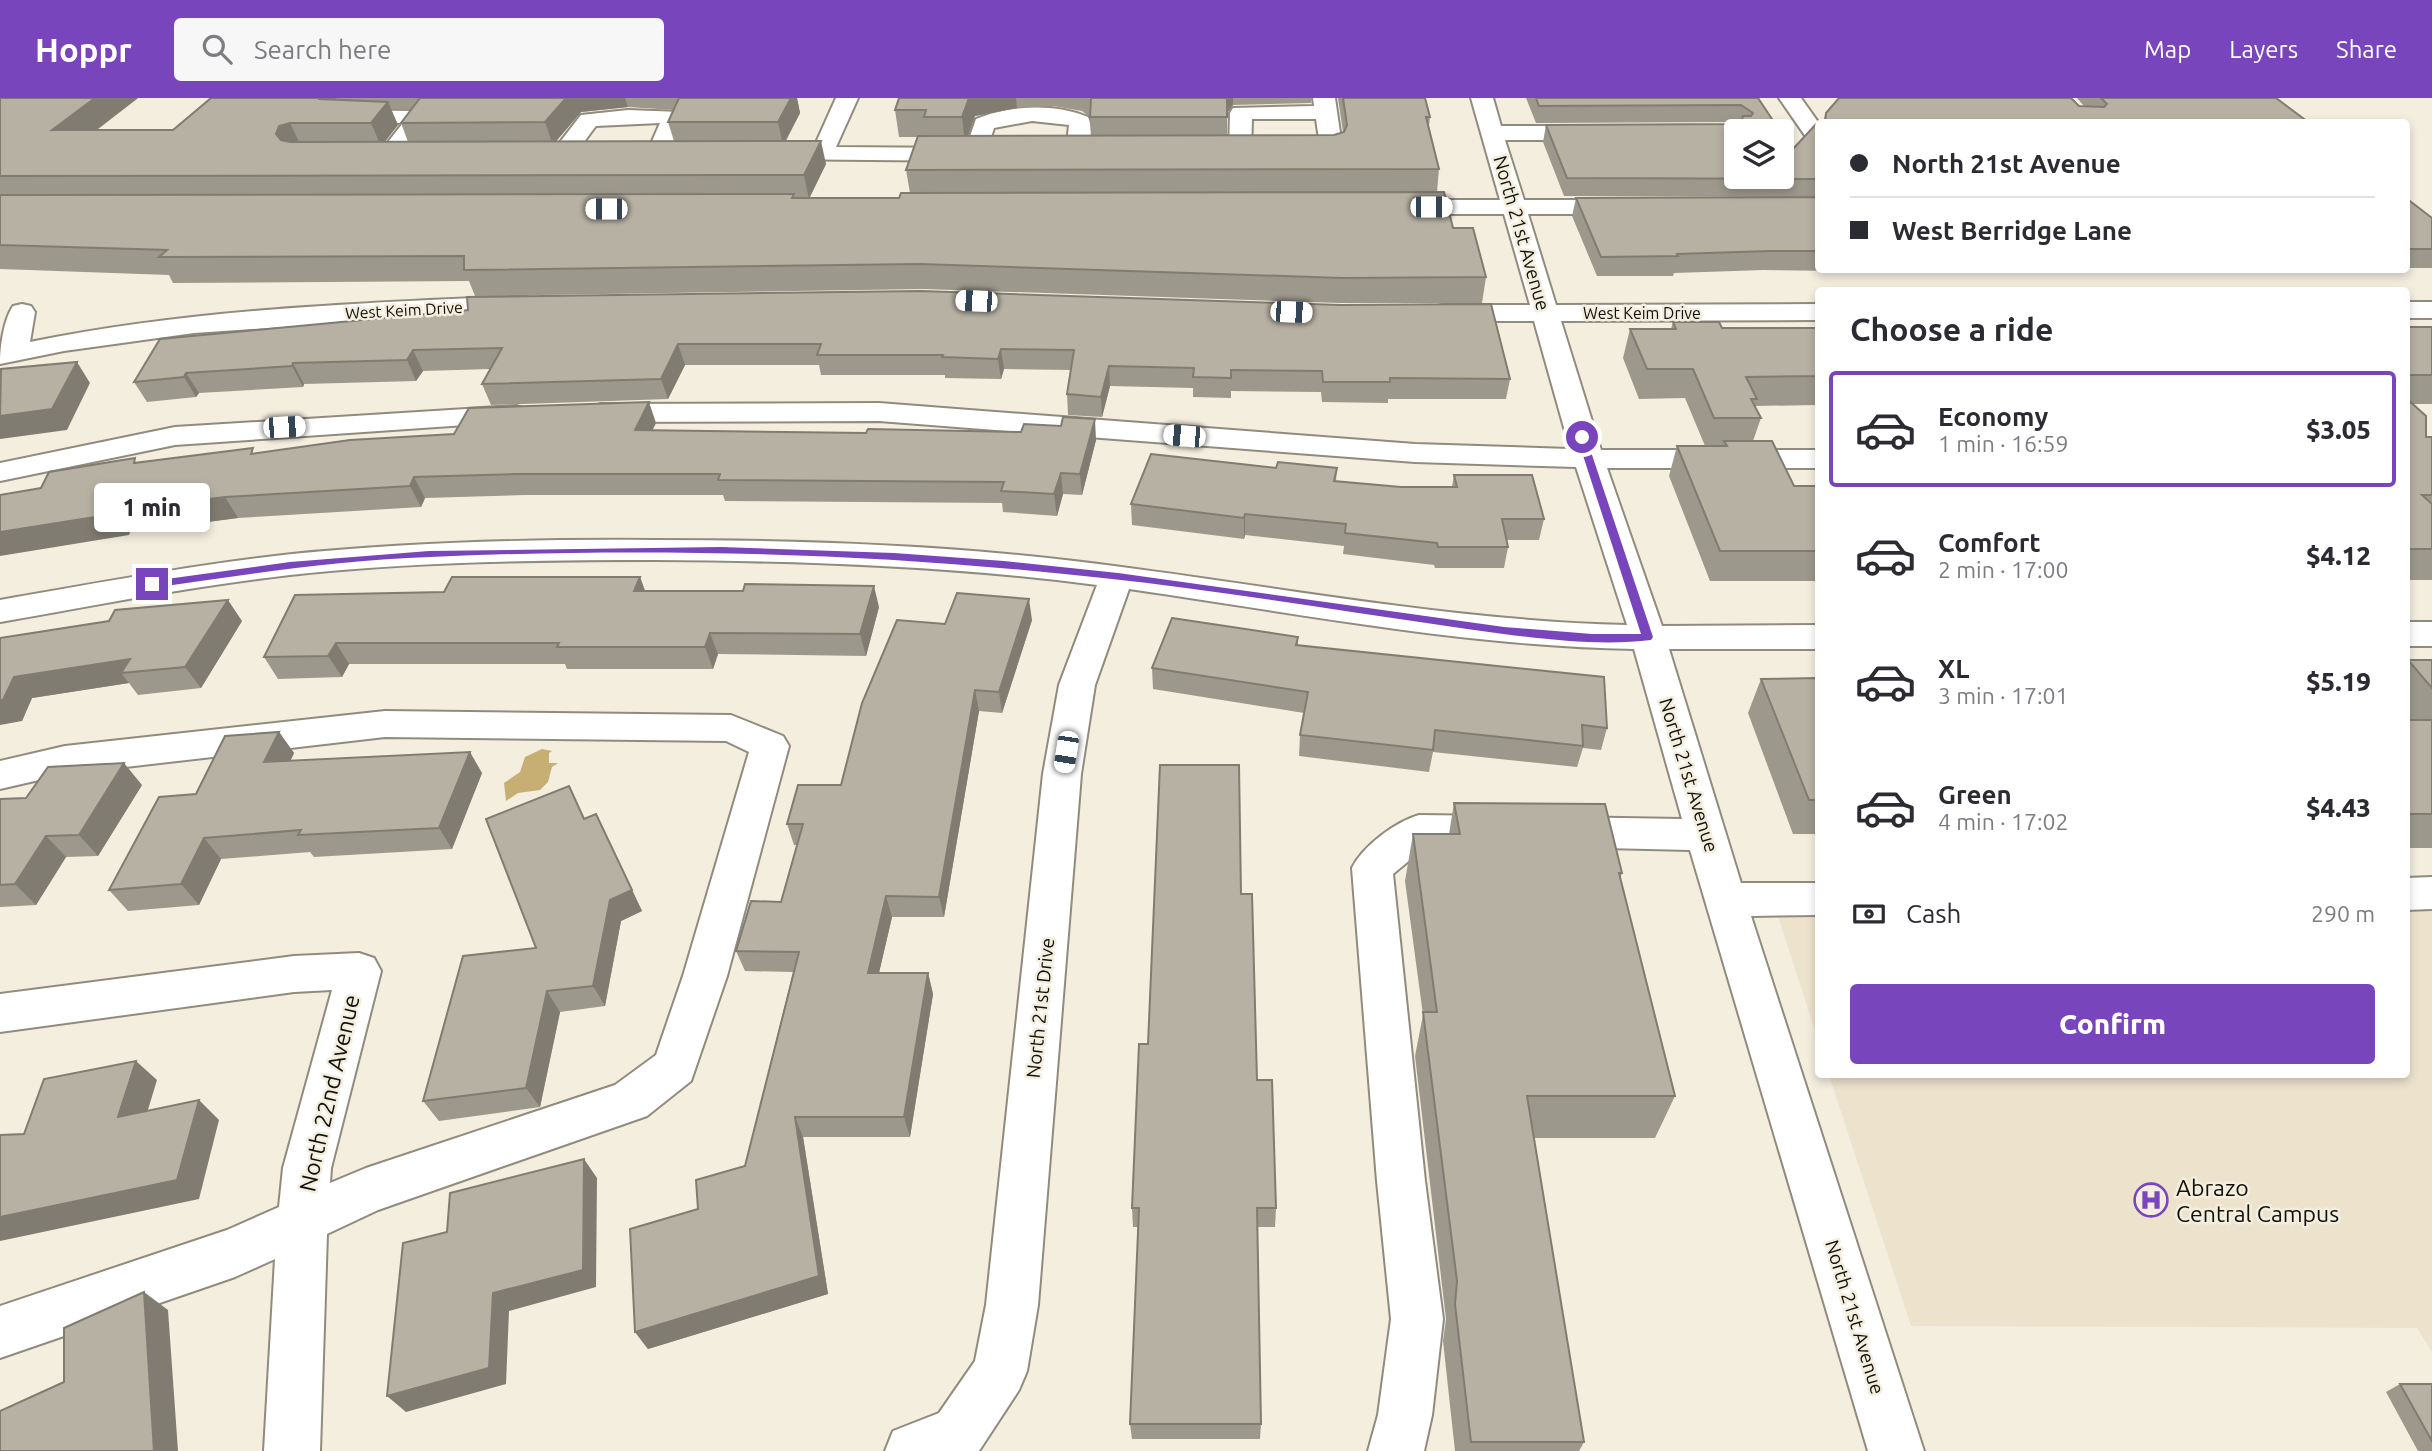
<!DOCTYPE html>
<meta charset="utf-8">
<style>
:root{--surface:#fff;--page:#f7f7f7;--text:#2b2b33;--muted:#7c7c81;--line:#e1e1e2;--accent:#7945bc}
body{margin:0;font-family:Ubuntu,sans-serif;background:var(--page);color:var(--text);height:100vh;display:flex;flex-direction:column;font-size:26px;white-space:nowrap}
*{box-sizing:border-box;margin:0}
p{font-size:23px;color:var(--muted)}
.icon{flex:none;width:38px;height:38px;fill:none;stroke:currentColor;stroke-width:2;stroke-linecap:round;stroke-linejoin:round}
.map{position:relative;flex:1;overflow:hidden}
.sheet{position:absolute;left:1815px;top:189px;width:595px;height:791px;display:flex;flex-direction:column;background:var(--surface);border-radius:7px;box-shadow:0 4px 10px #0003}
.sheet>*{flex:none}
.top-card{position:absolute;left:1815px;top:21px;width:595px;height:154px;border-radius:7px;box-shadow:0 4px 10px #0003;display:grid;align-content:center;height:154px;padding:0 35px;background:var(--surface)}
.tools{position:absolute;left:1724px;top:21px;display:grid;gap:14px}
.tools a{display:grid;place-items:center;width:70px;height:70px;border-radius:7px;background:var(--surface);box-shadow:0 4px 10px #0003;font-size:35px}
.end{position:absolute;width:32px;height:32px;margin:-16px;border:9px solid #7945bc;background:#fff;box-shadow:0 0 0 4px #fff}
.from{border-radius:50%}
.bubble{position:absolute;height:49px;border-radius:7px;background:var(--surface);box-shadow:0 4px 10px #0003;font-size:23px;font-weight:800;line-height:49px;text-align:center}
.car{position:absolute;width:21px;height:42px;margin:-21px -10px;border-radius:9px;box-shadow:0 0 5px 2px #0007;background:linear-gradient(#fff 24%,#345 0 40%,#fff 0 76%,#345 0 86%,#fff 0)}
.top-card b{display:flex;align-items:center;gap:24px;height:66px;font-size:26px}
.top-card b+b{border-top:2px solid var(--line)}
.top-card i{width:18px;height:18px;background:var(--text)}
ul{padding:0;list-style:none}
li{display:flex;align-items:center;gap:21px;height:116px;margin:0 14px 10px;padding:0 21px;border:4px solid transparent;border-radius:7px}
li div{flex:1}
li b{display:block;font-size:26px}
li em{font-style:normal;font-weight:800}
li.active{border-color:var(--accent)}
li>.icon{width:63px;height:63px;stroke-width:1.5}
h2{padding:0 35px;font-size:32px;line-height:84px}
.pay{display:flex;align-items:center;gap:18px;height:77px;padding:0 35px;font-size:26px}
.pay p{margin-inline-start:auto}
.cta{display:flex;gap:14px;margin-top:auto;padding:14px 35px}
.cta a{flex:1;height:80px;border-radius:7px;background:var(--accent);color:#fff;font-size:28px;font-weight:800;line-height:80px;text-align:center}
header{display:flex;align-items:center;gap:42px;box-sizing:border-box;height:98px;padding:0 35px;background:var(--accent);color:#fff}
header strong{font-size:33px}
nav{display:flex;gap:38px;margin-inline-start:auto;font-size:24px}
.search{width:490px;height:63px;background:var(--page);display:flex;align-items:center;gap:18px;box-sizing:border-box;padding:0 24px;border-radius:7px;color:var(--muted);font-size:26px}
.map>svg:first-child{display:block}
</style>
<header>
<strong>Hoppr</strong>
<div class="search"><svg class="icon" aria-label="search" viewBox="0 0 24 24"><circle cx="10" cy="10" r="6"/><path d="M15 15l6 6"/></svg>Search here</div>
<nav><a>Map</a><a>Layers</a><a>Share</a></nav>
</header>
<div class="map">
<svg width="2432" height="1353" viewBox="0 0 2432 1353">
<rect width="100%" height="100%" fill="#f4eedf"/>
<g fill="#ede3cd">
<polygon points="2406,806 2432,806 2432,1254 2417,1230 1911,1228 1829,977 2406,976"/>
<polygon points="1775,809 1818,809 1818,942"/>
</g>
<polygon fill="#c7ae73" points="542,651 552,653 549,655 549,665 558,665 552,669 548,684 540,692 518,695 506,703 504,685 520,674 525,659"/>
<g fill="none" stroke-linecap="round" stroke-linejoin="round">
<defs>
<g id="minor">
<path d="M836,0H858L836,49L966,50L976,21C1009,7 1055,5 1088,19C1093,29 1091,51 1085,61H1069L1066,56L1069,27L1032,23L994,30L984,61L976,63L764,61L761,56L764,51L814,49Z"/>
<polygon points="1313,0 1335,0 1343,55 1340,60 1289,60 1286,55 1289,50 1320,48 1316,21 1252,21 1251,55 1248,60 1232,60 1229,55 1230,15 1233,10 1314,8"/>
<path d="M1471,0H1493L1501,28H1597L1605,30L1608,35L1605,40L1597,42H1505L1524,102H1627L1635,104L1639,109L1635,114L1627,116H1528L1556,207L1818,206V222L1561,223L1601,352H1818V370H1607L1662,528L1818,527V551H1669L1741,785H1818V817L1751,818L1924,1353H1868L1690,752L1561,749L1547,745L1541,734L1547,723L1561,719L1682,721L1634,551C1464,548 1297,515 1129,491L1095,587L1081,676L1038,1207L1027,1273L1019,1292L979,1353H885L893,1333L939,1315L975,1263L986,1207L1043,676L1059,587L1097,487C951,468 803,463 655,462C533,462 411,464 290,477C193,488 96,507 0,524V502C97,485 194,467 292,456C412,444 533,441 654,442C771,442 890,445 1007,456C1214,475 1418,522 1627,527L1576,369L1415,364L879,323L601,324L591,321L586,315L591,309L601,306L879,305L1415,346L1570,351L1534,223H1442L1433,221L1429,215L1433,209L1442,207H1530L1504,116H1397L1389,114L1385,109L1389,104L1397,102H1500Z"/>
<polygon points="1779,0 1801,0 1818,24 1818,40 1806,39"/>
<polygon points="342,12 411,13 419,14 427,23 396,63 380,63 377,58 403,25 334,23 331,18 334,13"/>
<path d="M628,12L681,14L684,19L665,62H649L646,57L660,25L596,28C584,42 573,67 553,62L550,57L581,17Z"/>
<path d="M521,198L530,200L534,206L530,212L194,235L64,253L0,266C0,250 3,223 13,208L22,206L31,208L35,214L30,244C192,211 357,205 521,198Z"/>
<rect x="2406" y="204" width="26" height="16"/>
<polygon points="516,308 526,311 531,317 526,323 175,347 0,383 0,365 175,329"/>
<rect x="2406" y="524" width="26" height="24"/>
<polygon points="385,613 731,617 783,638 789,648 727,878 691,983 647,1018 378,1112 327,1136 320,1353 264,1353 275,1161 235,1179 0,1260 0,1208 227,1132 279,1109 283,1070 332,892 294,894 0,934 0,896 294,858 359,855 374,860 381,873 331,1070 330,1085 366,1070 615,987 656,957 683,878 749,654 726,643 385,639 65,676 0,691 0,663 65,648"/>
<path d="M1419,717L1501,718L1515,722L1521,733L1515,744L1501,748L1428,747L1393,776L1425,1083L1443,1221L1432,1317L1424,1353H1368L1378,1317L1391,1221L1377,1083L1352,770C1363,748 1395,724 1419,717Z"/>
<polygon points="2432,779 2432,811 2406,812 2406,780"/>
</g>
</defs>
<use href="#minor" stroke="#918b7e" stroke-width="4"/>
<use href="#minor" fill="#fff" fill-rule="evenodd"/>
</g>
<g fill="#9d988c" fill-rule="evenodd">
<path d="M0,0H138L97,32H173L211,0H797L800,15L786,43L826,66L809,100H899L910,95L906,72L917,39H899L895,12L899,0H1312L1311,5L1233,7L1227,15V37H1334L1343,34L1338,0H1425L1430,19L1429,28L1439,71L1437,94L1453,130L1486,179L1482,205H1340L924,191L475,198L469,183L173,185L169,177L0,171ZM1053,8L1082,13L1090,19L1091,37L968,38L975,18L1017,10ZM628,9L674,12L668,24L674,43H556L581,14ZM391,11L411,12L401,25L408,44H385L398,27Z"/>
<polygon points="1526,0 1758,0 1780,33 1736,33 1736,79 1782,79 1782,36 1792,52 1818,24 1823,24 1826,15 1839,0 2071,0 2079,8 2084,8 2077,0 2276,0 2308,24 1818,24 1818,172 2073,172 2072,174 1988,175 1764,172 1674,175 1673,178 1597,178 1572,118 1576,100 1786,99 1564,98 1543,44 1546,27 1738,26 1736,24 1536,25"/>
<polygon points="2406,100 2432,120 2432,170 2406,170"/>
<polygon points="468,212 1510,281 1506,301 1388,301 1388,305 1322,304 1321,294 1231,293 1231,300 1193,299 1193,290 1110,288 1102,319 1068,317 1067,296 1071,272 1004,271 1001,281 945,280 945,277 821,277 819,267 685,267 668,301 491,307 482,286 490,271 423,273 416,283 304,286 303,289 199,295 196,299 147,304 134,284"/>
<polygon points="1673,224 1722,230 1818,230 1818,307 1755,308 1761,320 1753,343 1794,388 1818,388 1818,483 1710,483 1669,378 1677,348 1705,348 1685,300 1639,301 1623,260 1630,231 1671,231"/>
<polygon points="2406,229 2432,229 2432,306 2413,306 2426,339 2432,339 2432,482 2406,482"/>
<polygon points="656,325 652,332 1096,342 1082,397 1063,396 1057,418 1003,414 1002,405 725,403 723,397 525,397 425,400 421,409 238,420 130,434 129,437 138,365"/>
<polygon points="1276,370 1337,370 1336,383 1401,389 1452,389 1454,377 1544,421 1539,442 1507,442 1508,449 1504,470 1435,470 1434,467 1343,456 1344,448 1245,437 1244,441 1132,427 1131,406"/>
<polygon points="640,479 645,493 879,509 866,558 718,556 713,571 567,571 565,566 349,566 342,579 278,581 264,559 444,494"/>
<polygon points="1032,522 1002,615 979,613 944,819 892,819 879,875 928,875 933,896 910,1039 803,1039 828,1196 648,1251 635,1234 698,1111 745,1068 793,874 745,873 736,853 781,804 797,747 794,747 787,726 841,687"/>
<polygon points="242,523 201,590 138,597 129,585 32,600 22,623 0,540"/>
<polygon points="1298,539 1298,547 1607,630 1601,652 1583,650 1577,669 1433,654 1429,674 1299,658 1300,637 1304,615 1153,591 1152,570"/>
<polygon points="2408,562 2432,562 2432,750 2406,750 2406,564"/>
<polygon points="1818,580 1818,736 1793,736 1748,615 1761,581"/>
<polygon points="279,634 294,655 290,663 482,675 452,751 314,759 310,754 221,761 199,807 128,813 109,792 196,696"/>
<polygon points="142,687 98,758 66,759 36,807 0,809 0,701 26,700"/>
<polygon points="1454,705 1622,775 1620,781 1675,998 1655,1040 1534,1040 1584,1344 1579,1353 1455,1353 1443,1243 1446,1221 1415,958 1423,917 1405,783 1413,736 1449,736"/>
<polygon points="596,716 642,813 621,823 605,908 560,914 540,1009 439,1023 423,1003 536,850 585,720"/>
<polygon points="1241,796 1257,982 1276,1110 1275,1129 1257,1129 1261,1326 1260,1341 1132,1341 1130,1326 1138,1129 1133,1129 1132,1110 1148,946"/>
<polygon points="2400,1286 2432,1286 2432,1353 2418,1353 2386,1294"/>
</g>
<g fill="#807c72">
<polygon points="95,0 138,0 66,55 52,32"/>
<polygon points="318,0 336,0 340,9 327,19"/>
<polygon points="566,0 625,0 628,9 581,14 553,47 545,24"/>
<polygon points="791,0 797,0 800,15 783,47 778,24"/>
<polygon points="969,0 1016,0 1017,10 975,18 965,46 962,19"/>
<polygon points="1227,0 1233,0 1233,7 1227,15 1226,46"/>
<polygon points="388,4 398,27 381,48 371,25"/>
<polygon points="290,25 301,48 288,59 276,36 279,28"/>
<polygon points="821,43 826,66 809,101 804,77"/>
<polygon points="678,246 685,267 668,301 661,281"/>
<polygon points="1001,251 1004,271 1001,281 998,261"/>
<polygon points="413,252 423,273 416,283 407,262"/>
<polygon points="77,264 90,285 67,332 0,341 0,318"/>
<polygon points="293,265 304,286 303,289 292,268"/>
<polygon points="1109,268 1110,288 1102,319 1101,299"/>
<polygon points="186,275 199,295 196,299 184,279"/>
<polygon points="649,304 656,325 642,353 635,332"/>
<polygon points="1095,321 1096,342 1082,397 1080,376"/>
<polygon points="1061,375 1063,396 1057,418 1054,396"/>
<polygon points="414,379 425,400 421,409 410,388"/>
<polygon points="225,399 238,420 130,434 129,437 0,458 0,434 116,413"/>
<polygon points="1245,416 1245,437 1244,441 1244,420"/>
<polygon points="640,479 648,501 634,493"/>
<polygon points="874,488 879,509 866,558 860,536"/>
<polygon points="1029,501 1032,522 1002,615 999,594"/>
<polygon points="228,502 242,523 201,590 185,569"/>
<polygon points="710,535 718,556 713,571 705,549"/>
<polygon points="336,545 349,566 342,579 328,558"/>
<polygon points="130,561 121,575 129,585 32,600 22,623 0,627 0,602 14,579"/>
<polygon points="975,592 979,613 944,819 939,799"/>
<polygon points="279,634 294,655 280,686 264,664"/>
<polygon points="470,654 482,675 452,751 439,730"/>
<polygon points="124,665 142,687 98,758 79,737"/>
<polygon points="596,716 642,813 621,823 605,908 593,888"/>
<polygon points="46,738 66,759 36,807 15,786"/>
<polygon points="204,740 221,761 199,807 181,786"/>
<polygon points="886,798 892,819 874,896 868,875"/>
<polygon points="928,875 933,896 910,1039 904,1019"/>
<polygon points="547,893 560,914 540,1009 526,990"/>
<polygon points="136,963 157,982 140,1038 118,1019"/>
<polygon points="199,1002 219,1022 199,1101 0,1143 0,1119"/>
<polygon points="795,1019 803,1039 828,1196 648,1251 635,1234"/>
<polygon points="584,1061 597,1080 596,1189 509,1213 506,1286 406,1314 387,1298 493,1195"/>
<polygon points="144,1194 168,1212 178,1353 154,1353"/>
</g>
<g fill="#b7b1a3" stroke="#807c72" stroke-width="2">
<polygon points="0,0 95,0 52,32 173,32 211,0 318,0 319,1 388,4 371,25 290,25 279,28 276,36 281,42 290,44 821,43 804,77 0,78"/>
<polygon points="420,0 566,0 545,24 401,25"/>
<polygon points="679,0 791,0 778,24 668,24"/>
<polygon points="899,0 969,0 962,19 924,19 926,12 895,12"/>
<polygon points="1091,0 1227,0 1227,19 1090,19"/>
<polygon points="1343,0 1425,0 1430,19 1426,19 1439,71 906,72 918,38 1334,37 1344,34 1347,27"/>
<polygon points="1536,0 1758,0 1780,33 1736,33 1736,79 1782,79 1782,36 1792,52 1818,24 1825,24 1826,15 1839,0 2071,0 2079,8 2104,9 2107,6 2101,0 2276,0 2308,24 1818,24 1818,81 1567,80 1546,27 1741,26 1743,18 1751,18 1753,15 1741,7 1539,8"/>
<polygon points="1444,94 1453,130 1473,130 1486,179 1342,180 920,166 464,172 464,158 159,159 167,152 0,147 0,97 794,96 792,100 899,100 901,95"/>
<polygon points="1818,99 1818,153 1770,153 1677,156 1678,158 1601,159 1576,100"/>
<polygon points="2406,100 2432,120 2432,151 2406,151"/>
<polygon points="921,193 1341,207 1491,206 1510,281 1390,280 1390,284 1323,284 1322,273 1231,272 1231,280 1193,279 1194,270 1109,268 1101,299 1067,296 1074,252 1001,251 998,261 942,259 943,257 817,257 821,246 678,246 661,281 482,286 502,250 413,252 407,262 293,265 292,268 186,275 184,279 134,284 160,241 468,212 467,199"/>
<polygon points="1673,224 1719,224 1722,230 1818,230 1818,278 1746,279 1757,301 1751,301 1761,320 1714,320 1693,271 1647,271 1630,231 1676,231"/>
<rect x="2406" y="229" width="26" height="48"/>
<polygon points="77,264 52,311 0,318 1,271"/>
<polygon points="2406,300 2426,318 2426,339 2432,339 2432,397 2422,397 2432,406 2432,451 2406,451"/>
<polygon points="649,304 635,332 866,335 868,331 1021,334 1024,326 1061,328 1063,319 1095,321 1080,376 1061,375 1054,396 1001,393 1004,384 718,382 720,376 516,376 414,379 410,388 225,399 116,413 114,416 0,434 0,397 41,390 49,374 135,360 134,365 253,350 251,356 350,342 454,336 469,310"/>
<polygon points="1724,343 1772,343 1794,388 1818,388 1818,453 1720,453 1677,348 1727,348"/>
<polygon points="1151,356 1276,370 1278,364 1337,370 1334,383 1401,389 1457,389 1454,377 1532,377 1544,421 1502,421 1508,449 1438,449 1437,445 1345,435 1346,426 1245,416 1244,420 1131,406"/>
<polygon points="452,479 640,479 634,493 743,493 745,486 874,488 860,536 710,535 705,549 557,549 559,545 336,545 328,558 264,559 295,497 444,494"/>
<polygon points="957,495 1029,501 999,594 975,592 939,799 886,798 868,875 928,875 904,1019 795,1019 819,1178 635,1234 630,1131 698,1111 696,1082 745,1068 799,854 736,853 751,803 781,804 803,726 787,726 798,687 841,687 862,605 897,522 945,526"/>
<polygon points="228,502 185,569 121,575 130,561 14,579 3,602 0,602 0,540 109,523 115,512"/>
<polygon points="1172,520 1298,539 1296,547 1604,579 1607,630 1582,627 1583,648 1435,632 1433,652 1300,637 1308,594 1152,570"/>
<polygon points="2408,562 2432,562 2432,590"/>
<polygon points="1818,580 1818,702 1809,702 1761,581"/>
<rect x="2406" y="622" width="26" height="94"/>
<polygon points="279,634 264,664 470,654 439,730 298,737 301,732 204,740 181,786 109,792 159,699 196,696 225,638"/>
<polygon points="124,665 79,737 46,738 15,786 0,787 0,701 26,700 48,669"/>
<polygon points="1160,667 1239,667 1241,796 1252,796 1257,982 1272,982 1276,1110 1257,1110 1261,1326 1130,1326 1139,1110 1132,1110 1139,946 1148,946"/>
<polygon points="569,688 584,721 596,716 632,792 610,802 593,888 547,893 526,990 423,1003 463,858 536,850 486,721"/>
<polygon points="1454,705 1605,706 1622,775 1619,775 1675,998 1527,998 1584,1344 1471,1344 1455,1206 1457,1183 1423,914 1437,914 1413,736 1460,736"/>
<polygon points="136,963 118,1019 199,1002 177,1082 0,1119 0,1037 24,1036 44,981"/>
<polygon points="584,1061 583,1172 493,1195 489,1270 387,1298 403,1145 447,1134 450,1095"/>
<polygon points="144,1194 154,1353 0,1353 0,1313 64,1284 64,1230"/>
<polygon points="2400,1286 2432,1286 2432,1343"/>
</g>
<path fill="#7945bc" d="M1582,336L1586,339L1653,539L1651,542C1587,550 1504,536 1440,527C1328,511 1216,492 1103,480C880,455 655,449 430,459C337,462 244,477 152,490L147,486L152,483L290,464L429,453L721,449L894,455L1004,463L1118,475L1504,529L1592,536H1641L1577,339Z"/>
<defs>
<symbol id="hospital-ring" viewBox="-11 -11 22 22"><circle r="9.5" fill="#f4eedf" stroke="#7945bc" stroke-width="1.5"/><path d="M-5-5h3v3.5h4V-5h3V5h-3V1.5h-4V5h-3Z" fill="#7945bc"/></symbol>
</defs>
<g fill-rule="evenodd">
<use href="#hospital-ring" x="2132" y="1083" width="38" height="38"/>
</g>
<g text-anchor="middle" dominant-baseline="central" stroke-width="5" stroke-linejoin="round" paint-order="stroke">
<g font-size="16" fill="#12100b" stroke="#f4eedf">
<text transform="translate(404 212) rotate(-3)">West Keim Drive</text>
<text x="1642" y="215">West Keim Drive</text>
</g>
<g font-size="19" fill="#12100b" stroke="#f4eedf">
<text transform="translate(1522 135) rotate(74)">North 21st Avenue</text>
<text transform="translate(1689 677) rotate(73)">North 21st Avenue</text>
<text transform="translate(1040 910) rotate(-84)">North 21st Drive</text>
<text transform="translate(1855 1219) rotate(73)">North 21st Avenue</text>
</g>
<g font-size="23" fill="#12100b" stroke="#f4eedf">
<text transform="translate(329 995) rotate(-77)">North 22nd Avenue</text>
</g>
<g font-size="23" fill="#12100b" stroke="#f4eedf" text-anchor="start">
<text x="2176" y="1089">Abrazo<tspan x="2176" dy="26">Central Campus</tspan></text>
</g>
</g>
</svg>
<div class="tools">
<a><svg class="icon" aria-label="layers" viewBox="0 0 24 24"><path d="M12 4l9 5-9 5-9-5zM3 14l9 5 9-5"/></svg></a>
</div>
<i class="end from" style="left:1582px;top:339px"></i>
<i class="end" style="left:152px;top:486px"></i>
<div class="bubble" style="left:94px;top:385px;width:116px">1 min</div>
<i class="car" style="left:1431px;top:109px;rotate:90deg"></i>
<i class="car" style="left:606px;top:111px;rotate:270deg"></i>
<i class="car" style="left:976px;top:203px;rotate:272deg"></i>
<i class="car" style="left:1291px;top:214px;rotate:92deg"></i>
<i class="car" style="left:284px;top:329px;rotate:87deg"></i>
<i class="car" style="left:1184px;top:338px;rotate:275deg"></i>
<i class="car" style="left:1066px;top:654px;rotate:189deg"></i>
<div class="top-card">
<b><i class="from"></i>North 21st Avenue</b>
<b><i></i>West Berridge Lane</b>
</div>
<section class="sheet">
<h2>Choose a ride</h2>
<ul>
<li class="active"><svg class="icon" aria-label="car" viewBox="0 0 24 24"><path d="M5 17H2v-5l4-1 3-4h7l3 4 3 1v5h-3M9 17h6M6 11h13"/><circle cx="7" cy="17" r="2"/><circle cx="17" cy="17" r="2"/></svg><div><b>Economy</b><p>1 min · 16:59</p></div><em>$3.05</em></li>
<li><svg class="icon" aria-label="car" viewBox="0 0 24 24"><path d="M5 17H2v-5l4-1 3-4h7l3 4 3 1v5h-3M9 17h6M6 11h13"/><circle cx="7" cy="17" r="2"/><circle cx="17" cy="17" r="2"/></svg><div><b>Comfort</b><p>2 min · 17:00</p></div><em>$4.12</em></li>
<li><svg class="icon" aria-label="car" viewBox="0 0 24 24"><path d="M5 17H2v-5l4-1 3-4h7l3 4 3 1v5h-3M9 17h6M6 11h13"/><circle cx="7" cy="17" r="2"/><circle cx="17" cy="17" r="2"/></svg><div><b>XL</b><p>3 min · 17:01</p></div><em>$5.19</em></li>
<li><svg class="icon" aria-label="car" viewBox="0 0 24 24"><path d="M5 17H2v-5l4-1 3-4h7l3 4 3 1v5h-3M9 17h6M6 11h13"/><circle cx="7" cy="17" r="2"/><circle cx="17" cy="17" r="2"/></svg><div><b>Green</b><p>4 min · 17:02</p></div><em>$4.43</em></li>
</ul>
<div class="pay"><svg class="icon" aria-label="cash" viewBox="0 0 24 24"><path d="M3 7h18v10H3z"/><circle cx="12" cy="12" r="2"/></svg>Cash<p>290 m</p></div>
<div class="cta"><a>Confirm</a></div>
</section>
</div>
